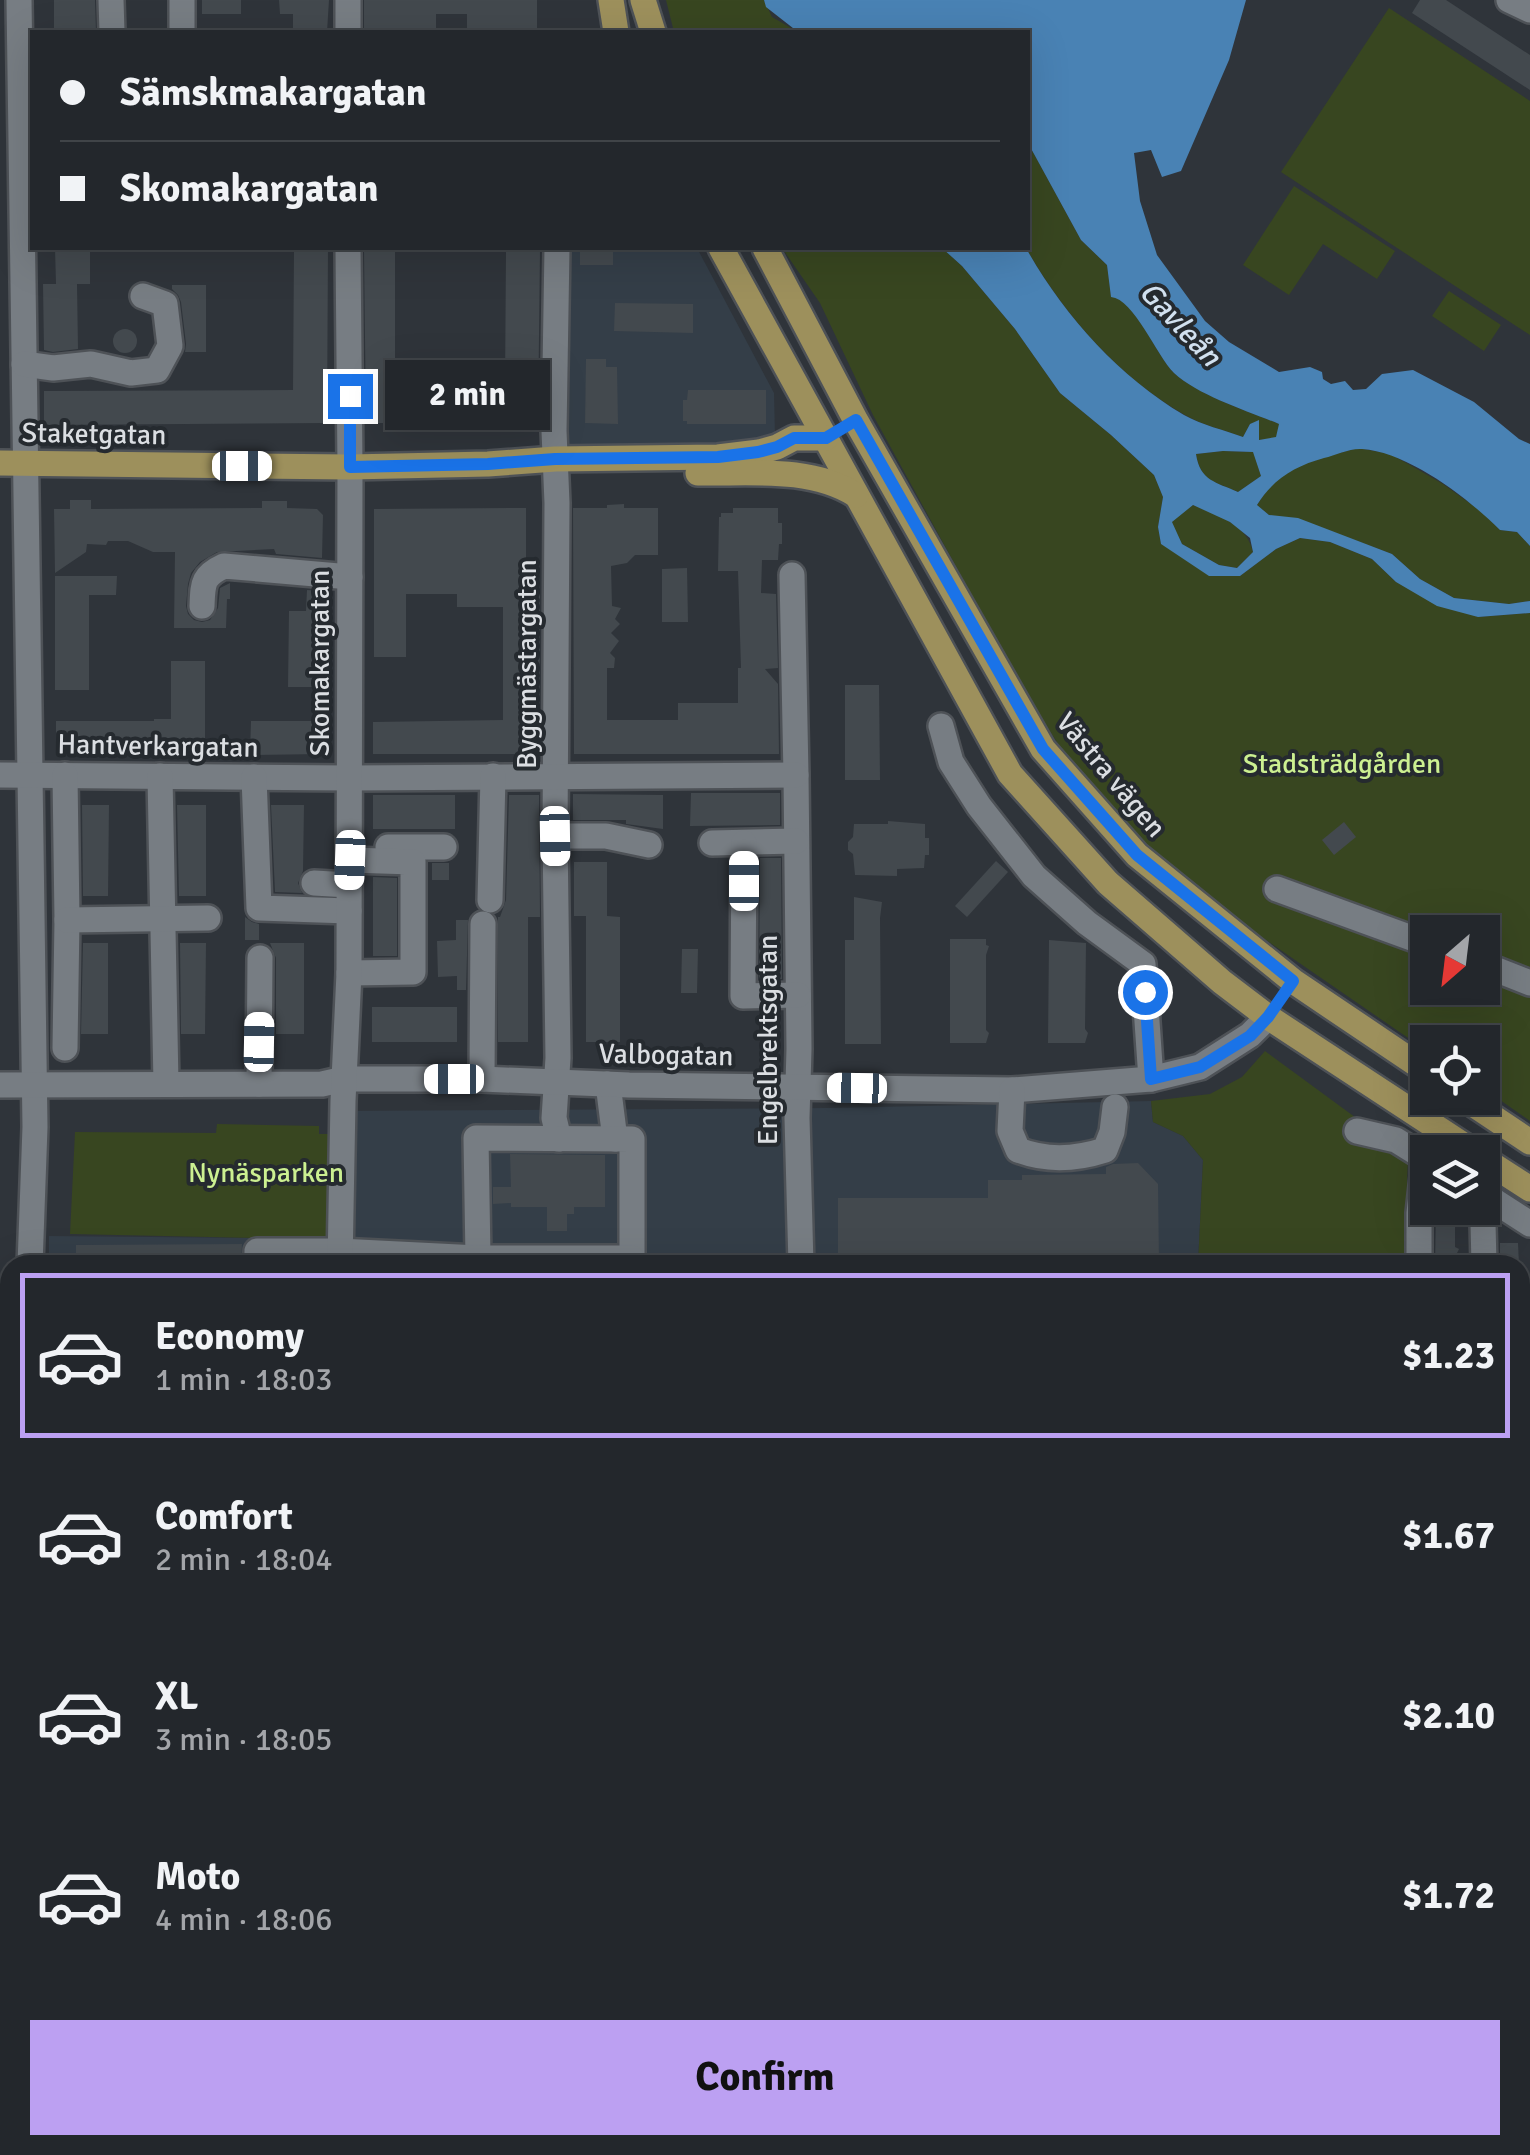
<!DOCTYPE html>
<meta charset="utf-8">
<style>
:root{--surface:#23272c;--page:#2b2f34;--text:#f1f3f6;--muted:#a3a5a9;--line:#404448;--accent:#bca0f2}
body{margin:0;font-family:Signika,sans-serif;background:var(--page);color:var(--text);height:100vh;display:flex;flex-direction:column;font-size:38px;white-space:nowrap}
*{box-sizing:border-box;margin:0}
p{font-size:32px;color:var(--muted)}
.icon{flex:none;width:55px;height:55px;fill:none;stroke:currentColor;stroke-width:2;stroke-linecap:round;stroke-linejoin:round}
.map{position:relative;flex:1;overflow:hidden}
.sheet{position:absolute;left:0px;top:1255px;width:1530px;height:900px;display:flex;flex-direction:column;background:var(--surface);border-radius:30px 30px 0 0;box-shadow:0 10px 40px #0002,0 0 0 2px var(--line)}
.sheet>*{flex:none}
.top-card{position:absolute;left:30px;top:30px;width:1000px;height:220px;border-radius:0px;box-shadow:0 10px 40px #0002,0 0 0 2px var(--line);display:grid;align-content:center;height:220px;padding:0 30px;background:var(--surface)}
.needle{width:65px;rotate:208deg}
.controls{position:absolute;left:1410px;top:915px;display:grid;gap:20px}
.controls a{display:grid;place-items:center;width:90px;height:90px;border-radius:0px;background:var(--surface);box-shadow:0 10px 40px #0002,0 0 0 2px var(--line);font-size:50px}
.end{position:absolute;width:45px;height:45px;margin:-22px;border:12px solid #1a73e8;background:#fff;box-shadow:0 0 0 5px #fff}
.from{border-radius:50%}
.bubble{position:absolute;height:70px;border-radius:0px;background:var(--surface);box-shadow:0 10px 40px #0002,0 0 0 2px var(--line);font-size:32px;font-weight:800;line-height:70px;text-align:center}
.car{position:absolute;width:30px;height:60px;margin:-30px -15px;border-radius:12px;box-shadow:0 0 8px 2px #0007;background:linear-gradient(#fff 24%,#345 0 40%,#fff 0 76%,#345 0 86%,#fff 0)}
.top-card b{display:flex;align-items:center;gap:35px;height:95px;font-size:38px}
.top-card b+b{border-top:2px solid var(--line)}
.top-card i{width:25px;height:25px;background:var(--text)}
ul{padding:18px 0 0;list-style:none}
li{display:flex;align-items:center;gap:30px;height:165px;margin:0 20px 15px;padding:0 10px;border:5px solid transparent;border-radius:0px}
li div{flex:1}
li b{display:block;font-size:38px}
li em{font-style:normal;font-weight:800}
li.on{border-color:var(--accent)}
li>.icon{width:90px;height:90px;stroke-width:1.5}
.primary-button{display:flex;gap:20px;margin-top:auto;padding:20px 30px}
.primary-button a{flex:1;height:115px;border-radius:0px;background:var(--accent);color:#111;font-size:40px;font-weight:800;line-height:115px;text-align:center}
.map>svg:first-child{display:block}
</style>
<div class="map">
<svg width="1530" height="2155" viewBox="0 0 1530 2155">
<rect width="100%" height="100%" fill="#2f343a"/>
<g fill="#343e48">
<polygon points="557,248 697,248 774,393 775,436 733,445 553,448"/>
<polygon points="1151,1101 1153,1122 1183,1136 1203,1160 1198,1265 538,1265 346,1260 345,1265 49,1265 49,1236 256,1238 329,1243 337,1111 828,1108"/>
</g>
<g fill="#384620" fill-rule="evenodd">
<polygon points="666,0 764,0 772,17 798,32 674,32"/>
<polygon points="1389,8 1530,101 1530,335 1281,172"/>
<path d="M1028,143L1081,240L1107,265L1111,296C1135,300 1156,355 1174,373C1198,395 1249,412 1280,424L1276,438L1258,440L1259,421L1250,424L1243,437C1224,430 1202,425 1185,415C1118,377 1063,313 1026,248H1028Z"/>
<polygon points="1294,186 1395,251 1377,279 1323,244 1289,295 1243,265"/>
<path d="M782,248H942L962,266L1015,329L1060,393L1111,435L1154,475L1163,497L1158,527L1161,544L1240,576L1276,549L1300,538L1330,542L1372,559L1396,582L1478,617L1530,613V1121L1483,1088L1482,1042H1428L1427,1051L1253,931L1139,838L1075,770L1026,694L873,415L820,303ZM1428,932H1482V988H1428Z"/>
<polygon points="1449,291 1501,325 1484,351 1432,316"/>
<path d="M1358,448L1390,454L1410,465L1443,484L1482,512L1500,530L1517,532L1530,546V601L1509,604L1454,598L1420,579L1392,554L1298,519L1269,515L1257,505C1261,499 1266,491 1271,485C1291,462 1330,456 1358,448Z"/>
<path d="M1223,451L1254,452L1261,476L1238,492C1214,481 1201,482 1196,454Z"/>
<path d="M1193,505C1217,515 1247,524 1253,552L1237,568L1219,565L1182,544L1171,522Z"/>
<polygon points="1265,1051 1408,1156 1404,1265 1198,1265 1203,1160 1183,1136 1153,1122 1151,1101 1210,1094 1242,1077"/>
<polygon points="217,1124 319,1126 319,1134 334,1134 329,1243 256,1238 70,1234 75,1132 216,1133"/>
<polygon points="1530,1811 1530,1888 1520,1890 1520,1821"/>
<polygon points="882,2145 947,2145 953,2155 879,2155"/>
<polygon points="1105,2145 1235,2145 1234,2155 1108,2155"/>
</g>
<path fill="#4982b4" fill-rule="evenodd" d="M764,0H1246L1229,60L1181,171L1162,177L1151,150L1134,153L1140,201L1157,255L1205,321L1229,342L1279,372L1310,367L1322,372L1323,379L1331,384L1345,381L1353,390L1366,389L1382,374L1413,370L1474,402L1519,439L1530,444V546L1517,532L1500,530C1468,498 1408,452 1362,449C1350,448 1336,455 1324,458C1295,466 1273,479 1257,505L1269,515L1298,518L1392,554L1420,579L1454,598L1509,604L1530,601V613L1478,617L1437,606L1396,582L1372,559L1330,542L1300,538L1276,549L1240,576H1209L1161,544L1158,527L1163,497L1154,475L1111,435L1060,393L1015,329L962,266L942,248H1026C1063,314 1118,376 1184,415C1202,425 1224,430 1243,437L1250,424L1259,420V440L1276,437L1279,424C1248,411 1199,396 1174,373C1156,355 1134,299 1111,297L1107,265L1081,240L1028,143V32H798L766,7ZM1223,451L1253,452L1261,476L1238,492C1216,482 1200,481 1196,454ZM1193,505L1230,522L1250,538L1253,552L1237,568L1219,565L1182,544L1172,522Z"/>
<g fill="#43494e">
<polygon points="54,0 95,0 96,32 54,32"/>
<rect x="202" y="0" width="39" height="14"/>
<polygon points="279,0 329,0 327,32 293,32 293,14 280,14"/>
<polygon points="364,0 537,0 537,32 467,32 467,14 436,14 436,32 364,32"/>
<polygon points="1420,0 1446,0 1530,55 1530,90 1412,13"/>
<polygon points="55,248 90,248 90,284 77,284 78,349 53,352 44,350 43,284 56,284"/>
<polygon points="297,248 328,248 327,423 44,425 44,391 293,390 294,250 297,250"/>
<rect x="580" y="248" width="33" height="17"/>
<polygon points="506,251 540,251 538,423 366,423 364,252 395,252 395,386 505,388"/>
<polygon points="172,285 206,285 206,352 185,352 186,344 181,302 178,295 172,289"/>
<polygon points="615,303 693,304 693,333 614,331"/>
<circle cx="125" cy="341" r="12"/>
<polygon points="586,359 606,359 606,367 617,367 618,424 585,423"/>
<polygon points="688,390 766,390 766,424 687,424 687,421 683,421 683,400 687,400"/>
<polygon points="70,500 91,500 91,509 262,508 262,501 287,501 287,508 317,509 323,515 322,558 276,554 274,549 217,552 200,562 191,573 188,584 186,606 188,614 194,620 202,622 210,620 218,608 220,588 230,583 230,599 227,599 226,628 174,628 175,552 153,552 128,541 108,541 106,545 87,544 86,552 55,573 54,509 70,509"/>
<polygon points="624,504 624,508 658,508 658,555 635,555 627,563 611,566 612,606 621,608 615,619 620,624 611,633 619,641 610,653 615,658 614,668 607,668 607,720 678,720 678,703 738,703 738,668 741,668 738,571 718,571 719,517 721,517 721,513 733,513 733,508 778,508 778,523 782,523 782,544 779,544 778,560 762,560 761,593 776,594 778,668 765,669 778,684 779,754 574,754 573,508 607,508 607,505"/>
<polygon points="526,508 526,594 540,594 539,754 373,754 373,722 503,720 503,607 457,607 457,594 406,594 406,657 374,657 374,509"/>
<polygon points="687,568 688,622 662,622 662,569"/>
<polygon points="55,576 117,576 116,595 89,595 89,690 55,690"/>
<polygon points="307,590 322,591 322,687 288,687 289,611 306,611"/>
<polygon points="171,661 205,661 205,749 171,749 171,738 127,738 127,755 56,755 56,721 154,721 154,719 171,719"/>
<polygon points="845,685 879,685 880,780 845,780"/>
<polygon points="251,721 322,721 322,754 250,755"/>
<polygon points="691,793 780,793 780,825 690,826"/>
<polygon points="573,794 663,795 663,829 626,824 626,820 573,820"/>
<rect x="373" y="795" width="82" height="34"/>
<polygon points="509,795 539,795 540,917 528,917 528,1042 498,1042 498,917 500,917 506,900"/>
<polygon points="82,805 109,805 108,896 83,896"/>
<polygon points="177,805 206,805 206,896 179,896"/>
<polygon points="271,805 304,805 303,871 298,883 302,893 275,892"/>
<polygon points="888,821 925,824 925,838 929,838 929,855 925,855 924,868 897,869 897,876 855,875 853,854 848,850 848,842 853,837 854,824 888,824"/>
<polygon points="1344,822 1356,837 1334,855 1322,840"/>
<polygon points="760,858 781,858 782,979 759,979"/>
<polygon points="996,861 1008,872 967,917 955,906"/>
<polygon points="574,862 607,862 607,916 620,917 620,1042 586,1042 586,916 574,916"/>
<rect x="432" y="863" width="17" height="17"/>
<polygon points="373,877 397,878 397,956 373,956"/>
<polygon points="854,897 882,902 880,918 881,1044 845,1044 845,940 854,940"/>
<polygon points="245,917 252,922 259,924 259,940 245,940"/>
<polygon points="456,920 468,920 466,990 457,990 457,976 438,977 437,941 456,940"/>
<polygon points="950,939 986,939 986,945 989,946 986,955 986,1030 989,1033 986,1043 950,1043"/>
<polygon points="1049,940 1086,943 1085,1029 1088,1033 1085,1043 1048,1043"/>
<polygon points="83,943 108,943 108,1034 81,1034"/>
<polygon points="180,943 206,943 205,1034 181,1034"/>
<polygon points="270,943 304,943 304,1034 276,1034 276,958"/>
<polygon points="682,949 698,949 697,993 681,993"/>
<rect x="372" y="1007" width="85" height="35"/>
<polygon points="510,1154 605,1155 605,1207 574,1207 574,1214 567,1214 567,1231 547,1231 547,1207 511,1207 511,1203 493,1204 493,1187 511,1187"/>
<polygon points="1138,1163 1158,1184 1159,1263 1125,1263 1125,1265 838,1265 838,1198 988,1198 988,1180 1022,1180 1022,1175 1106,1174 1106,1167 1113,1164"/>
<polygon points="1436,1208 1455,1208 1455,1247 1459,1249 1456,1255 1455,1265 1435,1265"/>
<polygon points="1500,1243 1518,1243 1519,1265 1500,1265"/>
<polygon points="242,1244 241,1265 76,1265 76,1245"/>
</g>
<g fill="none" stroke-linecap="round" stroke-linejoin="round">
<defs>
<g id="minor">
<polyline points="19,0 35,1127 30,1265"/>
<polyline points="111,0 112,32"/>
<polyline points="182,0 182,32"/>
<polyline points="1509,0 1530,10"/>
<polyline points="348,32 348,0"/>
<polyline points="557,248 554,431 557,503 555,836 558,1058 554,1118 559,1139"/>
<polyline points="24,364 53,368 91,364 131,373 157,370 170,346 165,304 143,296"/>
<polyline points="792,575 796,775 799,1049 797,1118 801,1265"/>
<path d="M202,606C203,584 202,576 224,566L350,577"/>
<polyline points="941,726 951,762 979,806 1034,876 1087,923 1143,964 1151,1079"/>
<polyline points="0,775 349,778 796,775"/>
<polyline points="65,775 67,920 65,1048"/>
<polyline points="160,776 166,1084"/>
<polyline points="254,777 259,908 349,911"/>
<polyline points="555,836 606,836 649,845"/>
<polyline points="712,843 796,841"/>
<polyline points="744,843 743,996 798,995"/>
<polyline points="388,847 444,847"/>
<polyline points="314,883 349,885"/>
<polyline points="1277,889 1428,944"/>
<polyline points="490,900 493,776"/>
<polyline points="67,920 208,918"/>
<polyline points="1482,964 1530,983"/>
<polyline points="349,973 413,972 413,862 350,860"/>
<polyline points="482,1079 483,924"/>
<polyline points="259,1084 260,958"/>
<polyline points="608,1084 615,1139"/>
<polyline points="0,1085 322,1084 344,1079 482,1079 629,1085 1012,1090 1151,1079 1200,1067 1250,1035 1268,1017"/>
<path d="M1012,1090L1010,1131L1018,1150C1046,1161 1077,1159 1105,1150L1112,1132L1115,1107"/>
<polyline points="1357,1131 1396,1140 1428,1160"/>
<polyline points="1482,1193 1530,1224"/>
<polyline points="478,1258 476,1138 632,1139 632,1258"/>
<polyline points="257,1265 257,1251 339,1251 478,1258 632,1258 630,1265"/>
<polyline points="340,1265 343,1101 349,973 350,467 348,248"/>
<polyline points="1419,1265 1419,1213 1425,1159"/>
<polyline points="1484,1265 1483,1223 1493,1200"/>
<polyline points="1520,1500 1530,1500"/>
<polyline points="0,1617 10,1617"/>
<polyline points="0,1689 10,1689"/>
<polyline points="1520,1698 1530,1698"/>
<polyline points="1520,1818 1530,1813"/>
<polyline points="0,1881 10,1881"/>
<polyline points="1520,2121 1530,2121"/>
<polyline points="503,2145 503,2155"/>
<polyline points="1028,2145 1032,2155"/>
<polyline points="1054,2145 1057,2155"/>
<polyline points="1256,2145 1256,2155"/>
<polyline points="1284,2145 1284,2155"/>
<polyline points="209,2155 209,2145"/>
<polyline points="867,2155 871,2145"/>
</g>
<g id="major">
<polyline points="611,0 616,32"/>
<polyline points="643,0 653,32"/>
<polyline points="721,248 1010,774 1108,883 1222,982 1268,1017 1474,1152"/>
<polyline points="765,248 856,421 1043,749 1137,855 1293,981 1428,1072"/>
<polyline points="0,463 350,467 488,464 555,459 718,457 759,452 777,447 794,438 826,438"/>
<path d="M698,473C750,474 810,466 856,495"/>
<polyline points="1464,1098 1530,1142"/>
<polyline points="1482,1158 1530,1189"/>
</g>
</defs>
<use href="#minor" stroke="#4e5257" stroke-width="30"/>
<use href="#major" stroke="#4e5257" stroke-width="30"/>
<use href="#minor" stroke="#777d83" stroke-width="25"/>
<use href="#major" stroke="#9d905c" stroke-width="25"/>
</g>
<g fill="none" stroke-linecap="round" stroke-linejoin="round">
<polyline stroke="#1a73e8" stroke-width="12" points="350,396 350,467 488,464 555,459 718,457 758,452 777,447 794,438 826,438 856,420 1043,749 1137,855 1293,981 1268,1017 1250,1036 1200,1067 1151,1079 1145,992"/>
</g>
<g text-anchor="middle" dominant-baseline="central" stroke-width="8" stroke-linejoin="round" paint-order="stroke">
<g font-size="28" fill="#dbdee2" stroke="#252a2f">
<text transform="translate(94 434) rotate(1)">Staketgatan</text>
<text transform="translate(320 663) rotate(-90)">Skomakargatan</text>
<text transform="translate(527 664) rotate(-90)">Byggmästargatan</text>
<text transform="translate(158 746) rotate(1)">Hantverkargatan</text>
<text transform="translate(1111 775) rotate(50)">Västra vägen</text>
<text transform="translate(768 1040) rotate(-90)">Engelbrektsgatan</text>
<text transform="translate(666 1055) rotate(1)">Valbogatan</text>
</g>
<g font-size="28" fill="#ccf091" stroke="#252a2f">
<text x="1342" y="764">Stadsträdgården</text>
<text x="266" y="1173">Nynäsparken</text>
</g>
<g font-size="30" font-style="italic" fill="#d1e0ef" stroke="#252a2f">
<text transform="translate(1180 324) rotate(47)">Gavleån</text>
</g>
</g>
</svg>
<div class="controls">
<a><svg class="needle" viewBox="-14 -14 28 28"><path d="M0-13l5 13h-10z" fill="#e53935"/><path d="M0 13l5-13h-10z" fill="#a3a5a9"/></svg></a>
<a><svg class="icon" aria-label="locate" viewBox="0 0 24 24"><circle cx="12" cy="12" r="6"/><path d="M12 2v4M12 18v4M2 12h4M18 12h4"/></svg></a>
<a><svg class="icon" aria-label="layers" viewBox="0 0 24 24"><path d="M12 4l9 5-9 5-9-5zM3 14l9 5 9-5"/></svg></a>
</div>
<i class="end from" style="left:1145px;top:992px"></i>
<i class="end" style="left:350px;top:396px"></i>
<div class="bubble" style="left:385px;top:360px;width:165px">2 min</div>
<i class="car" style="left:242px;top:466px;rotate:90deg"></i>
<i class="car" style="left:555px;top:836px;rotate:179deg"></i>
<i class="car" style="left:350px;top:860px;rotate:182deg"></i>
<i class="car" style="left:744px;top:881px;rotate:0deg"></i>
<i class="car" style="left:259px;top:1042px;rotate:1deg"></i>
<i class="car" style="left:454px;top:1079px;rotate:270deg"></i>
<i class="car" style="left:857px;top:1088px;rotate:271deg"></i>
<div class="top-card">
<b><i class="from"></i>Sämskmakargatan</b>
<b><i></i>Skomakargatan</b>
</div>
<section class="sheet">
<ul>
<li class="on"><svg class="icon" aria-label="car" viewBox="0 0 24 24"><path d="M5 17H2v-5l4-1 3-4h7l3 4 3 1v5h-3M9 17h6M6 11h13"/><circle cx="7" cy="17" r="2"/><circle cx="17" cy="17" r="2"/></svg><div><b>Economy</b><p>1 min · 18:03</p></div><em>$1.23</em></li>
<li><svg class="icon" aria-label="car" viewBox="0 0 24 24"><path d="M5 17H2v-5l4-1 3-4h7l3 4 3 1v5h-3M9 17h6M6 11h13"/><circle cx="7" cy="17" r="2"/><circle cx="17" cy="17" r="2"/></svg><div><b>Comfort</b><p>2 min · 18:04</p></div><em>$1.67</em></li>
<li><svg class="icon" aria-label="car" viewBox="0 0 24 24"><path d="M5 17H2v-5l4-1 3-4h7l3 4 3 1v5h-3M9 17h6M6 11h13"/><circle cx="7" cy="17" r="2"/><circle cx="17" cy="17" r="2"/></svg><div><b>XL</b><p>3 min · 18:05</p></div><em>$2.10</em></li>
<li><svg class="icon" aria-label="car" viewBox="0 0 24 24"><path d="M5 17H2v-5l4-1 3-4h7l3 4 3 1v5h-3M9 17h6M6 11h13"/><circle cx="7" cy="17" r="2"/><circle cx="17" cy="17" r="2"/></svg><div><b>Moto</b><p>4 min · 18:06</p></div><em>$1.72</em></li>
</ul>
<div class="primary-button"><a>Confirm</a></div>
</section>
</div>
